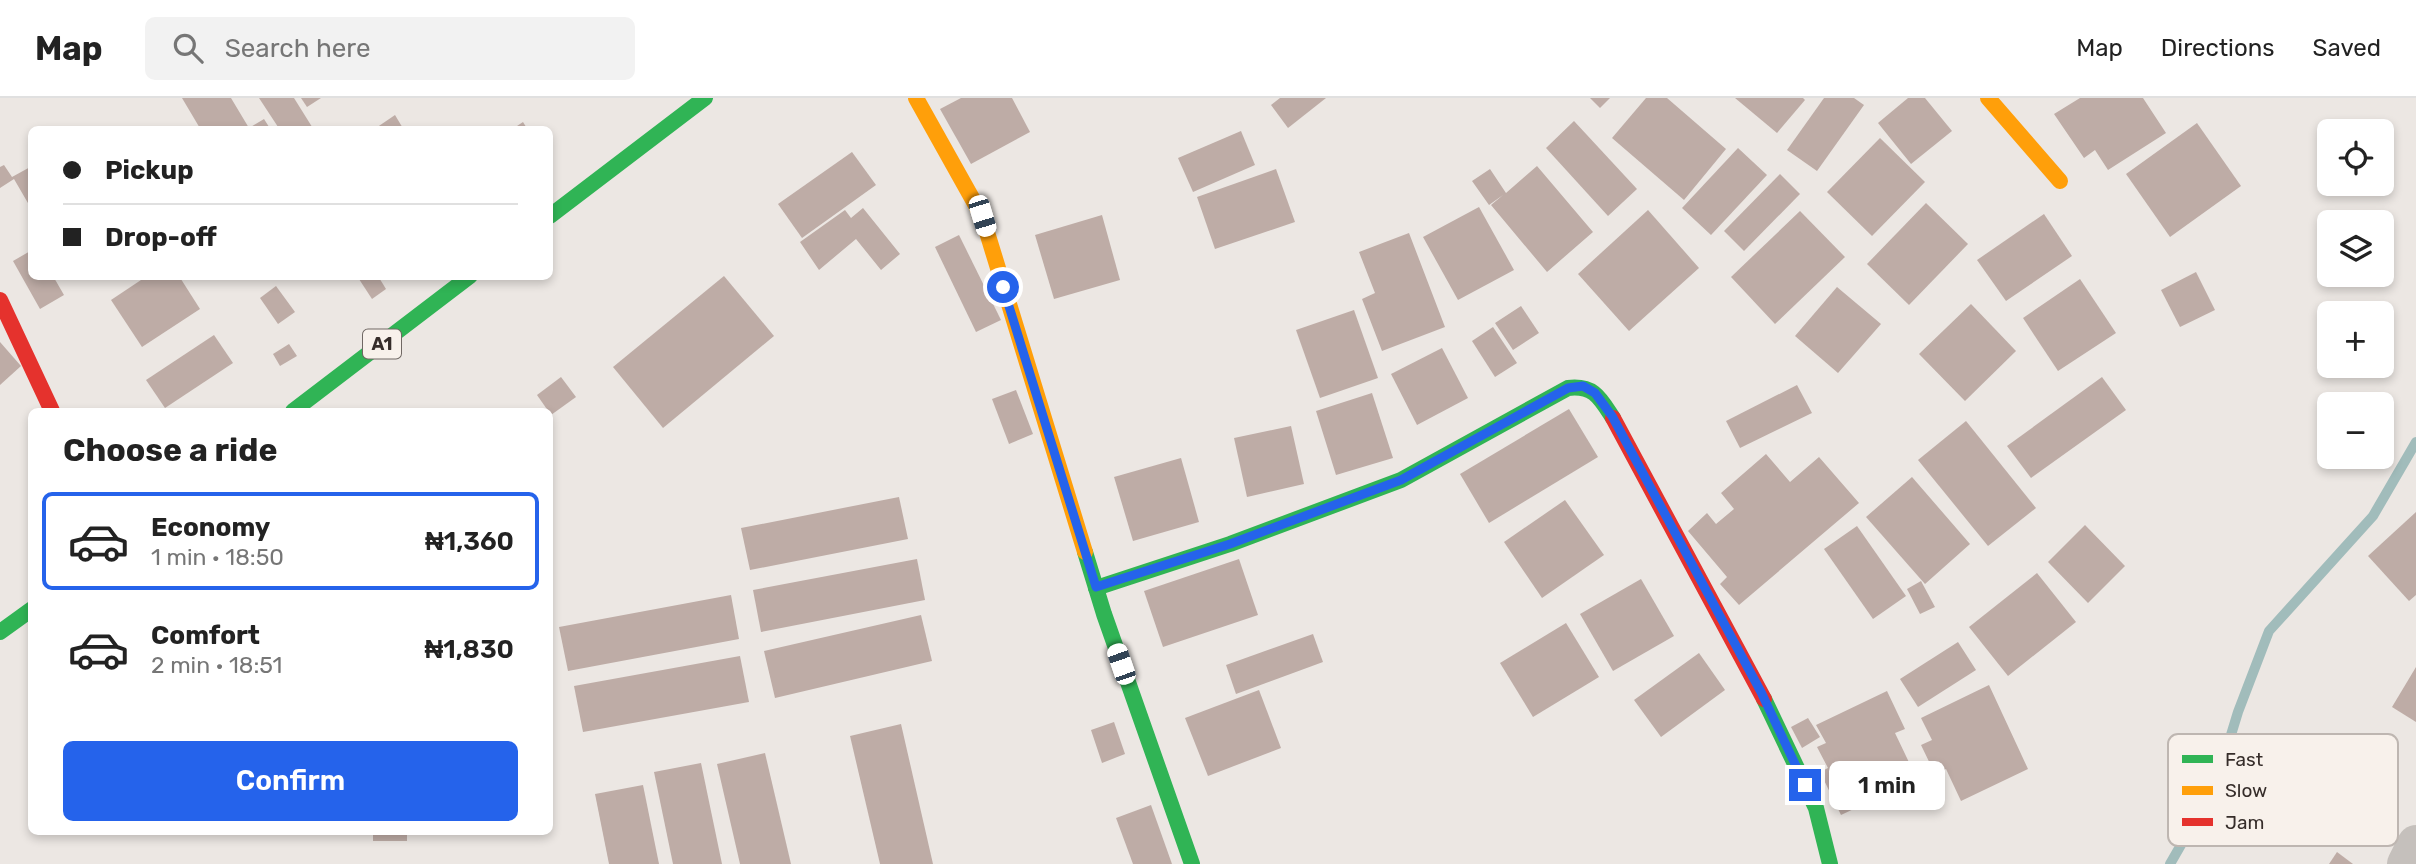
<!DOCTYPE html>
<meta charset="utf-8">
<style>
:root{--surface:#fff;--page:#f2f2f2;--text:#222;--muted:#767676;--line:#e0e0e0;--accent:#2563eb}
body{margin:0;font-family:Rubik,sans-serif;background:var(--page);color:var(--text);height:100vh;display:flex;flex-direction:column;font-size:26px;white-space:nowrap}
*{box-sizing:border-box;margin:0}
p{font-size:23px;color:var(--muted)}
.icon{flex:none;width:38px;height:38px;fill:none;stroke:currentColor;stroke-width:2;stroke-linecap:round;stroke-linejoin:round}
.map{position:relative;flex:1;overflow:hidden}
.side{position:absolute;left:28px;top:310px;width:525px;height:427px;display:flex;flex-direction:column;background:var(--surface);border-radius:10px;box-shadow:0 4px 10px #0003}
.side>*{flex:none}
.guide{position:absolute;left:28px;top:28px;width:525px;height:154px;border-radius:10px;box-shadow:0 4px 10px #0003;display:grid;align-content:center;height:154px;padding:0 35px;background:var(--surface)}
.fabs{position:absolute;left:2317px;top:21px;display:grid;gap:14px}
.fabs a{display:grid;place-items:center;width:77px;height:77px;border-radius:10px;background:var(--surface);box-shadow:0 4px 10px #0003;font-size:35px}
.end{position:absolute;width:32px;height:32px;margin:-16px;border:9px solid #2563eb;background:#fff;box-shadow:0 0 0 4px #fff}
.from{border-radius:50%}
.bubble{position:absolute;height:49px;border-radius:10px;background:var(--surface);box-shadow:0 4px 10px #0003;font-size:23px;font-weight:600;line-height:49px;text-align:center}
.car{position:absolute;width:21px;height:42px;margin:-21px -10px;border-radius:9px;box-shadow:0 0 5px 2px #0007;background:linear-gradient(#fff 24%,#345 0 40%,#fff 0 76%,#345 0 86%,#fff 0)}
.guide b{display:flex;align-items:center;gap:24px;height:66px;font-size:26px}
.guide b+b{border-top:2px solid var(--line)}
.guide i{width:18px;height:18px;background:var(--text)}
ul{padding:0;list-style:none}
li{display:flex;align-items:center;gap:21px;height:98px;margin:0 14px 10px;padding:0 21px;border:4px solid transparent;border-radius:10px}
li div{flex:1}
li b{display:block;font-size:26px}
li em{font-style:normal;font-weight:600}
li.current{border-color:var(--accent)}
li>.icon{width:63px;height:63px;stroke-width:1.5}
h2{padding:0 35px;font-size:32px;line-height:84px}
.primary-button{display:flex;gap:14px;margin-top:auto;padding:14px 35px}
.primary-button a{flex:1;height:80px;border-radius:10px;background:var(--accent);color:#fff;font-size:28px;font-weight:600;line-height:80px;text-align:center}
header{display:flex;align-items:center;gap:42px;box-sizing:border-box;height:98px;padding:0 35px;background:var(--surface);border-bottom:2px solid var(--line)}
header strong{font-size:33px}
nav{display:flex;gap:38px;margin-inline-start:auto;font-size:24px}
.search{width:490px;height:63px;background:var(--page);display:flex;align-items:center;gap:18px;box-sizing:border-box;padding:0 24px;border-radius:10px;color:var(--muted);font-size:26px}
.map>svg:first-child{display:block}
</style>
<header>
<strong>Map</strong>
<div class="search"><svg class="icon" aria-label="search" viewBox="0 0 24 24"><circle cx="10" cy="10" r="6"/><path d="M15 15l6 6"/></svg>Search here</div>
<nav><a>Map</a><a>Directions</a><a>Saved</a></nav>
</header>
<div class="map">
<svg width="2416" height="766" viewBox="0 0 2416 766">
<rect width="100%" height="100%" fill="#ece7e3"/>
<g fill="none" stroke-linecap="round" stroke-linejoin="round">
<polyline stroke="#a1bcbb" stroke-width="10" points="2170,766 2216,686 2238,614 2269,533 2373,418 2416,344"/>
</g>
<g fill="#beaca6">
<polygon points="182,0 231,0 249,30 264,21 271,32 201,32"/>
<polygon points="259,0 294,0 314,32 280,32"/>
<polygon points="301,0 321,0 307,9"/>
<polygon points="961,0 1012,0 1030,34 971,66 940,11"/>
<polygon points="1280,0 1326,0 1288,30 1271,7"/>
<polygon points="1590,0 1610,0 1600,10"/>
<polygon points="1646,0 1667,0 1726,51 1684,102 1612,40"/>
<polygon points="1735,0 1803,0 1805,2 1777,35"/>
<polygon points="1824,0 1854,0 1864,7 1817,73 1787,52"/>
<polygon points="1908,0 1925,0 1952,33 1911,66 1878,25"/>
<polygon points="2080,0 2143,0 2166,35 2108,72 2095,52 2084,60 2054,16"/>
<polygon points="395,17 404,32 373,32"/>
<polygon points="1574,23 1637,91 1608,118 1546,50"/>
<polygon points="523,24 528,32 511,32"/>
<polygon points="2197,25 2241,88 2170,139 2126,76"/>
<polygon points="1241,33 1255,67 1193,94 1178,60"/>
<polygon points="1880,40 1925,84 1872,138 1827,94"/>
<polygon points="1738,50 1767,77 1711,137 1682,110"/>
<polygon points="852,54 876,87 802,140 778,106"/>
<polygon points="4,67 12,79 32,68 32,112 14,81 0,90 0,69"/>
<polygon points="1537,68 1593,134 1547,174 1491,107 1503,97 1489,107 1472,83 1490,71 1506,95"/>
<polygon points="1276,71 1295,124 1215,151 1197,99"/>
<polygon points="1780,76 1800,96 1744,153 1724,133"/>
<polygon points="1926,105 1968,146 1909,207 1867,166"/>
<polygon points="1479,109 1514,172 1458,202 1423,139"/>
<polygon points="863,110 900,156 881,172 856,141 819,172 800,144 845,112 851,120"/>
<polygon points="1648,112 1699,170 1629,233 1578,176"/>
<polygon points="1800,113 1845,159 1775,226 1731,179"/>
<polygon points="2044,116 2072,158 2006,203 1977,162"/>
<polygon points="1102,117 1120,182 1054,201 1035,137"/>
<polygon points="1409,135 1445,229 1382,253 1362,201 1375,195 1359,154"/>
<polygon points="959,137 1001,222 976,234 935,149"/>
<polygon points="32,152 32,178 53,178 64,197 40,211 13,163"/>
<polygon points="2196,174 2215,212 2180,229 2161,192"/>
<polygon points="147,178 179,178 200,211 142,249 111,202"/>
<polygon points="357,178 378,178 386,191 372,201"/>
<polygon points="724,178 774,238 663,330 613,269"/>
<polygon points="2080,181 2116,235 2058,273 2023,220"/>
<polygon points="276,188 295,214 278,226 260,200"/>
<polygon points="1837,189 1881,226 1838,275 1795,238"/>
<polygon points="1971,206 2016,253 1965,303 1919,256"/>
<polygon points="1521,208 1539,235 1513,252 1495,225"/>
<polygon points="1354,212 1378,280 1320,300 1296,232"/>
<polygon points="1493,229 1517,265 1495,279 1472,243"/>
<polygon points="214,237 233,265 165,310 146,282"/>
<polygon points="0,244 21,268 0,287"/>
<polygon points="289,246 297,258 280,268 273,256"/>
<polygon points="1442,250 1468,300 1417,327 1391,276"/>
<polygon points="561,279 576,299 551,317 537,297"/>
<polygon points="2102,279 2126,312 2031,380 2007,348"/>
<polygon points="1797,287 1812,315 1740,350 1726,323"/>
<polygon points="1016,292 1033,336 1009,346 992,301"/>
<polygon points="1372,295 1393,360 1336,377 1316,313"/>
<polygon points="1569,311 1598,359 1489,425 1460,376"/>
<polygon points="1966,323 2036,410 1988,448 1918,362"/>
<polygon points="1291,328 1304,386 1247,399 1234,340"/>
<polygon points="1766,356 1790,384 1819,359 1859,405 1739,507 1720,486 1727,479 1688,433 1707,415 1716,426 1734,411 1721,395"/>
<polygon points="1181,360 1199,424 1133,443 1114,379"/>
<polygon points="1912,379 1970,446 1925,486 1866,419"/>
<polygon points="899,399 908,441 750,472 741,430"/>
<polygon points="1565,402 1604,457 1542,500 1504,444"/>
<polygon points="2416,414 2416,497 2409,503 2368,458"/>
<polygon points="2085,427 2125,468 2088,505 2048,464"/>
<polygon points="1857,428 1906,498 1873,521 1824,451"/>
<polygon points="917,461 925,502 761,534 753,492"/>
<polygon points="1239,461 1258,517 1163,549 1144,493"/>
<polygon points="2037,475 2076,524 2008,578 1969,529"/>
<polygon points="1641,481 1674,538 1613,573 1580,516"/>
<polygon points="1921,483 1935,509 1920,516 1907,491"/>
<polygon points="731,497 739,541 568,573 559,529"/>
<polygon points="921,517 932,563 775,600 764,553"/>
<polygon points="1566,525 1599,579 1533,619 1500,565"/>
<polygon points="1313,536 1323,564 1236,596 1226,567"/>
<polygon points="1958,544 1976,572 1918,609 1900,581"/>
<polygon points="1699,555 1725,592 1661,639 1634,602"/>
<polygon points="740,558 749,604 583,634 574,588"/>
<polygon points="2416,569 2416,624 2392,609"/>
<polygon points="1989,587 2028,671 1961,703 1946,671 1935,676 1921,647 1932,642 1921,620"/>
<polygon points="1259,592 1281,650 1208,678 1185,620"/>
<polygon points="1887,593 1905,631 1895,635 1917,681 1841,717 1820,674 1828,670 1817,649 1826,645 1816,627"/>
<polygon points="1808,620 1820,639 1802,650 1791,629"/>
<polygon points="1114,624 1125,656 1102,665 1091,632"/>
<polygon points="901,626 933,766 880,766 850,638"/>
<polygon points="765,655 791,766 740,766 717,666"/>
<polygon points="701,665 722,766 673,766 654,674"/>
<polygon points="643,687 659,766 609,766 595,696"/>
<polygon points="1151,707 1172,766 1133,766 1116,720"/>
<rect x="373" y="733" width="34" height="10"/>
<polygon points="2337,754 2353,766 2329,766"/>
</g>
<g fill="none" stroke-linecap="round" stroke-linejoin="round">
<polyline stroke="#c5c0bc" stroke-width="38" points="2406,766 2416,746"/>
<g stroke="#30b455" stroke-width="16">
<polyline points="550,118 705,0"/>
<polyline points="293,313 470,178"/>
<polyline points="1085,454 1104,516 1192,766"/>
<path d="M1096,490L1230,446L1401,382L1568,290C1594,287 1600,300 1613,320"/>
<polyline points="0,534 32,511"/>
<polyline points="1764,601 1816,710 1830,766"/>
</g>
<g stroke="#ff9f0a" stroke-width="16">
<polyline points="916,0 982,118 1085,454"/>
<polyline points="1988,0 2060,83"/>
</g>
<g stroke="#e5322d" stroke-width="16">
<polyline points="0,202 52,313"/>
<polyline points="1613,320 1764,601"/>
</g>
</g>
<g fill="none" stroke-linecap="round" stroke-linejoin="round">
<polyline stroke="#2563eb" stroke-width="9" points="1003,189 1096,489 1230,446 1401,382 1568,290 1583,288 1595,295 1612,318 1761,594 1805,687"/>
</g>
<g text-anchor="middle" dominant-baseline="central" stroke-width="5" stroke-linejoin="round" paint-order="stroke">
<rect fill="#f8f1eb" stroke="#706864" stroke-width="2" x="363" y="231.5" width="38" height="29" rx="5"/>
<g font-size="18" font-weight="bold" fill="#362d2a">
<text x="382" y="246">A1</text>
</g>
</g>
<rect x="2168" y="636" width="230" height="112" rx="10" fill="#f8f1eb" stroke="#beb6b1" stroke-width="2"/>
<rect x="2182" y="657" width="31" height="8" fill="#30b455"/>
<rect x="2182" y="688" width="31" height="9" fill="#ff9f0a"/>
<rect x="2182" y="720" width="31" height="8" fill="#e5322d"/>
<g font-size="19" fill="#362d2a">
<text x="2225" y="668">Fast</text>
<text x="2225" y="699">Slow</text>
<text x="2225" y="731">Jam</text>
</g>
</svg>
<div class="fabs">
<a><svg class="icon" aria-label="locate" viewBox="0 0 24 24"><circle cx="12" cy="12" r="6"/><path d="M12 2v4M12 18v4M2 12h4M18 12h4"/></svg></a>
<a><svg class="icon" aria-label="layers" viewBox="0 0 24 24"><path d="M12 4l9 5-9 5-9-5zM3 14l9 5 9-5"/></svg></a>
<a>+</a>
<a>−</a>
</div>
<i class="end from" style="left:1003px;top:189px"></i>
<i class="end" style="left:1805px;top:687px"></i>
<div class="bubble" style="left:1829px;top:663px;width:116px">1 min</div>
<i class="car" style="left:982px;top:118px;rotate:163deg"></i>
<i class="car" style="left:1121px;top:566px;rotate:341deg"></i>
<div class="guide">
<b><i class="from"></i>Pickup</b>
<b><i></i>Drop-off</b>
</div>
<section class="side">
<h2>Choose a ride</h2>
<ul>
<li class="current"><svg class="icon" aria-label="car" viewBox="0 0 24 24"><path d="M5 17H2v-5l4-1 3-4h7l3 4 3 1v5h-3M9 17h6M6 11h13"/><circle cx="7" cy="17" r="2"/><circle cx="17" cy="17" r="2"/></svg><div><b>Economy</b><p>1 min · 18:50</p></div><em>₦1,360</em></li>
<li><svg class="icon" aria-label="car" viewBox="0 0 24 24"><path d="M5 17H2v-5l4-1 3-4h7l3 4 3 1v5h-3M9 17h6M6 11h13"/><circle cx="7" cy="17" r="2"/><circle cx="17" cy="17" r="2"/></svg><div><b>Comfort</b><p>2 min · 18:51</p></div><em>₦1,830</em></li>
</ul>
<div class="primary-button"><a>Confirm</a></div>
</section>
</div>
